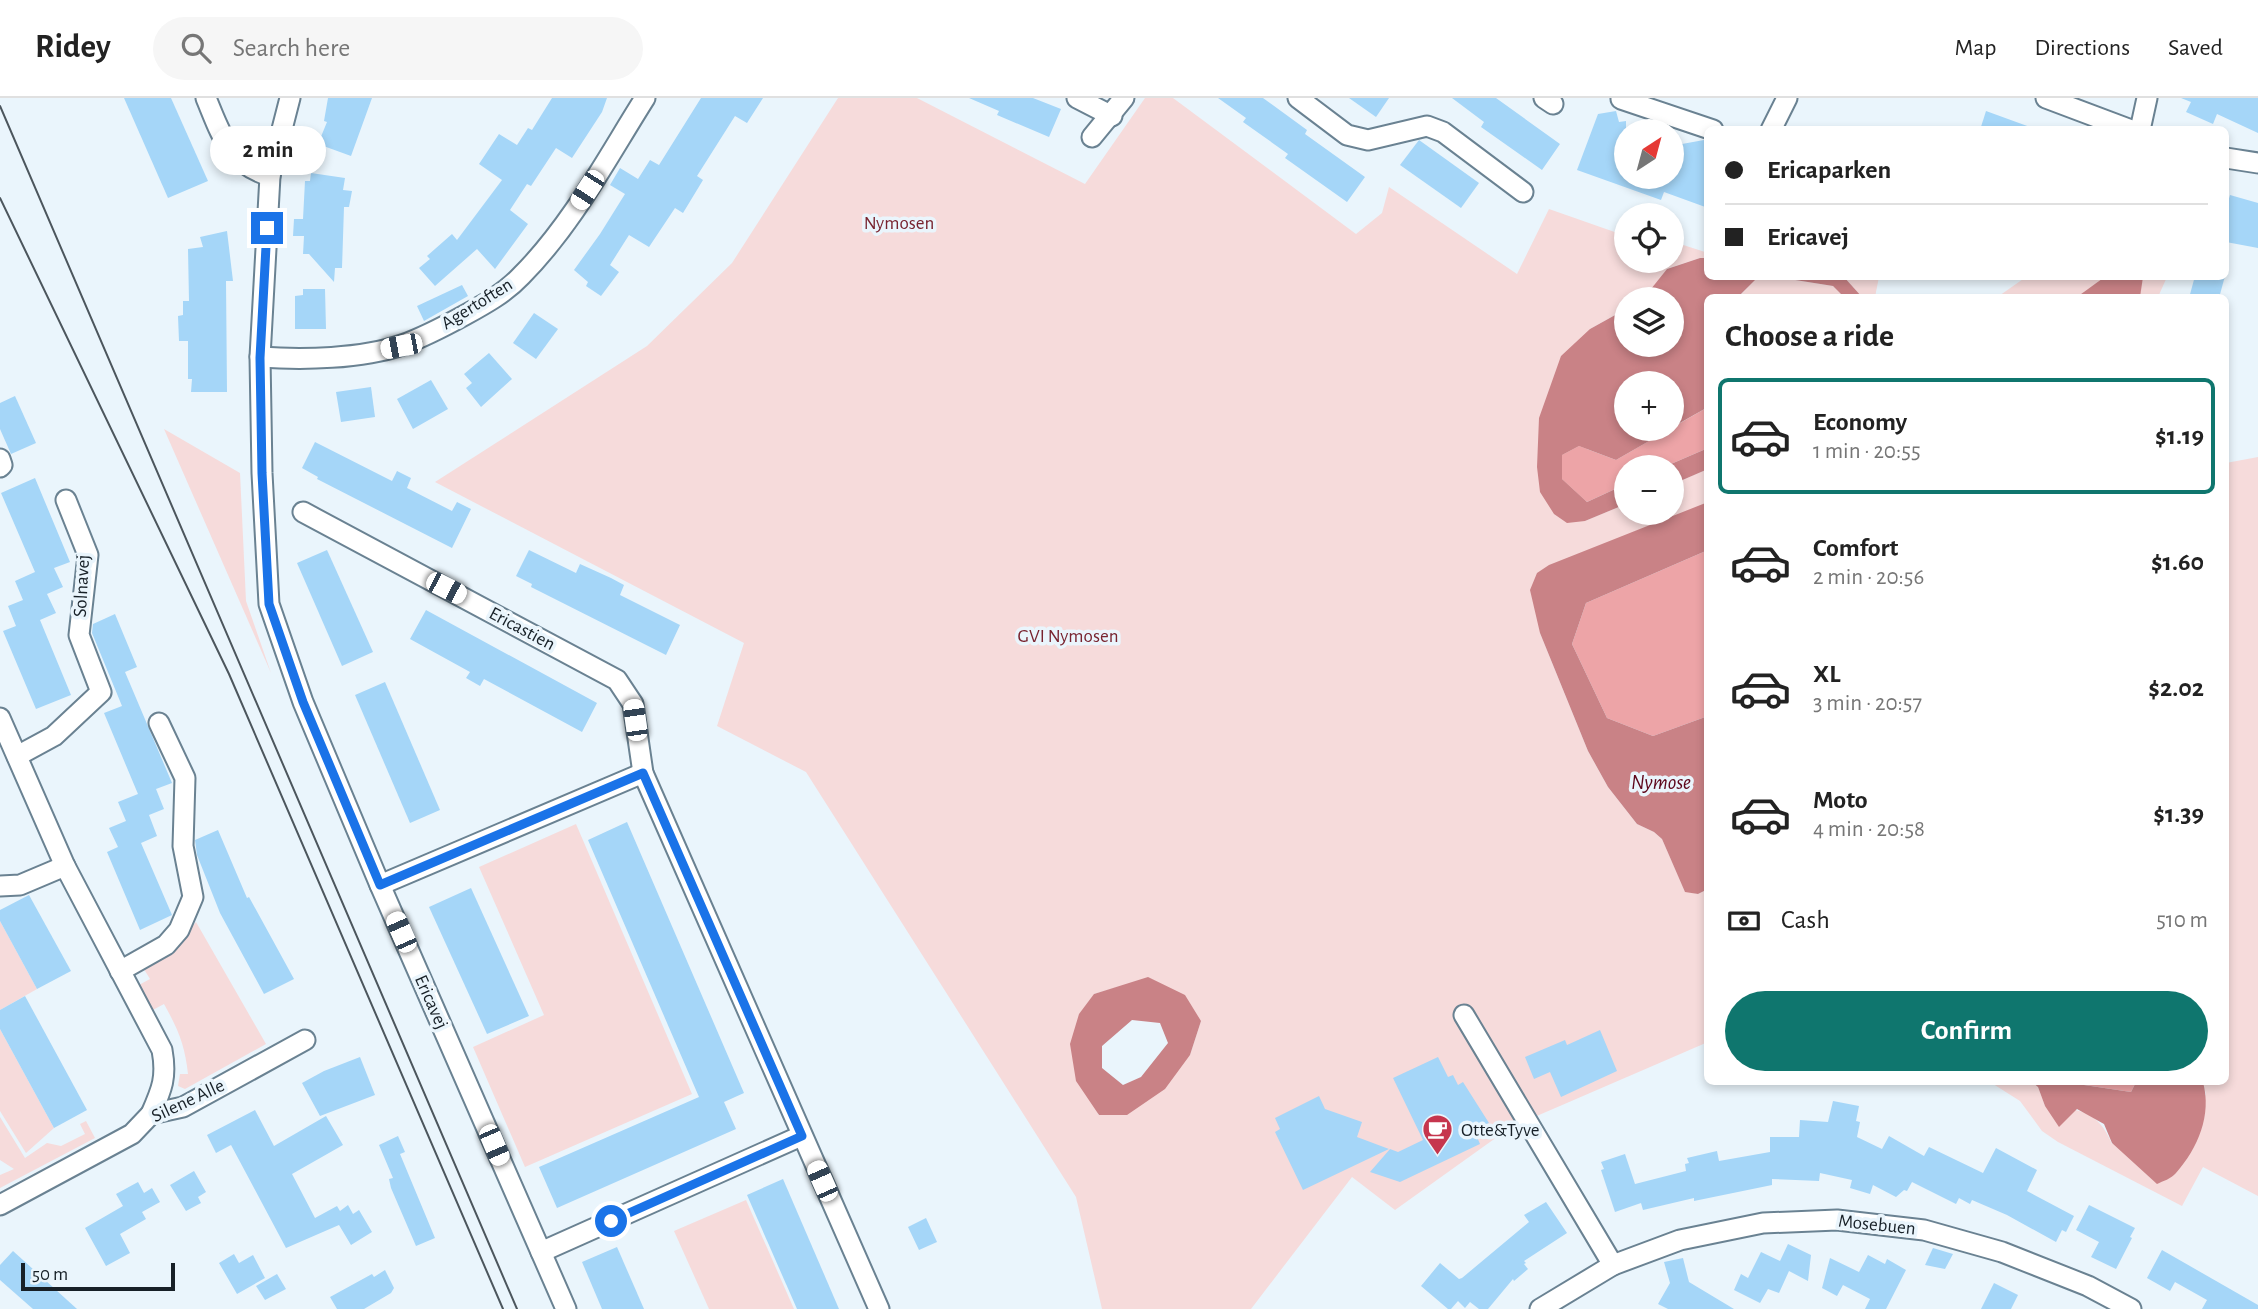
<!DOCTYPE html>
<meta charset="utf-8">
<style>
:root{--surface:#fff;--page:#f6f6f6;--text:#222;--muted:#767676;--line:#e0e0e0;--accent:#0f766e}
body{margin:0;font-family:"Alegreya Sans",sans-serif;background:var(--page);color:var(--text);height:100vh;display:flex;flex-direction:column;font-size:26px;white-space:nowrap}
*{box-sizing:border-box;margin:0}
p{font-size:23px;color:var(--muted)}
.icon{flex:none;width:38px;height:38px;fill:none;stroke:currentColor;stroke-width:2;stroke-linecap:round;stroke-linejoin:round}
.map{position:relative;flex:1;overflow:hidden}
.details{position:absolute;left:1704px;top:196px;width:525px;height:791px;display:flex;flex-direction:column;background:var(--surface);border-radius:10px;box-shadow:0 4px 10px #0003}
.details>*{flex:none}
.banner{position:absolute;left:1704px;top:28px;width:525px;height:154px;border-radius:10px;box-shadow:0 4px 10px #0003;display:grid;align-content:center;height:154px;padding:0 21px;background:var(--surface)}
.needle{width:46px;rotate:36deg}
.tools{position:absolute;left:1614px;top:21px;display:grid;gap:14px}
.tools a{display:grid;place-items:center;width:70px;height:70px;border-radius:50%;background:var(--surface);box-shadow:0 4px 10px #0003;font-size:35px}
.scale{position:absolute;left:21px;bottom:18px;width:154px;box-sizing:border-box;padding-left:7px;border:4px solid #172027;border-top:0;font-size:19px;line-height:24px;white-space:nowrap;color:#172027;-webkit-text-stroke:5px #eaf5fc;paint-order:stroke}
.end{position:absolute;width:32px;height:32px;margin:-16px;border:9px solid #1a73e8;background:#fff;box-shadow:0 0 0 4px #fff}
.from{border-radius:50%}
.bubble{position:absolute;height:49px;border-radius:24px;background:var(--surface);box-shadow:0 4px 10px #0003;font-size:23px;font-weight:600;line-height:49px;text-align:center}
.car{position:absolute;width:21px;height:42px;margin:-21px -10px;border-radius:9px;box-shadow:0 0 5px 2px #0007;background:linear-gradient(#fff 24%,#345 0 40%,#fff 0 76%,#345 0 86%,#fff 0)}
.banner b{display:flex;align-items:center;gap:24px;height:66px;font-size:26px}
.banner b+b{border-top:2px solid var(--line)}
.banner i{width:18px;height:18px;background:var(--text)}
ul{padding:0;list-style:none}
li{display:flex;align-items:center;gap:21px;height:116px;margin:0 14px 10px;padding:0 7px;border:4px solid transparent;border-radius:10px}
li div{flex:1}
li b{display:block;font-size:26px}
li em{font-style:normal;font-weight:600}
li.on{border-color:var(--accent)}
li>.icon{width:63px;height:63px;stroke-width:1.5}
h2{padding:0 21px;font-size:32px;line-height:84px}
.pay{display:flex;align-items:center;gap:18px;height:77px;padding:0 21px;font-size:26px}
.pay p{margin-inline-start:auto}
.action{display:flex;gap:14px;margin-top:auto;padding:14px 21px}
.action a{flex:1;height:80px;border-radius:42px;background:var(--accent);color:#fff;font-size:28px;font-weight:600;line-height:80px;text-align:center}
header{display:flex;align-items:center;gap:42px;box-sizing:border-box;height:98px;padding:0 35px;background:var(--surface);border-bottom:2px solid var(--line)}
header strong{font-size:33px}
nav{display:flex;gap:38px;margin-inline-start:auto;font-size:24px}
.search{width:490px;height:63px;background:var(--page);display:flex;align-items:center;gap:18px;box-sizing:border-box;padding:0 24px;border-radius:38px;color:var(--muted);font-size:26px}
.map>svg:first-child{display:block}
</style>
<header>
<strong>Ridey</strong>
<div class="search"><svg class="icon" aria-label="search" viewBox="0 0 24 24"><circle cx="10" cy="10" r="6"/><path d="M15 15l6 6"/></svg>Search here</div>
<nav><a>Map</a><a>Directions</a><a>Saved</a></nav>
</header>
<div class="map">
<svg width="2258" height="1211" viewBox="0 0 2258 1211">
<rect width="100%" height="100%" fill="#eaf5fc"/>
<g fill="#f6dbdb" fill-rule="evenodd">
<path d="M838,0H917L1085,86L1145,0H1173L1356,136L1382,115L1389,89L1517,176L1549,111L1626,138V163H1671V143L1708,155V160H1700L1667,171L1646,200L1626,201V211L1590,231L1585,423L1626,406V415H1671V387L1708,371V404L1685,415L1540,535L1588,653L1608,689L1637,726L1654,734L1662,741L1685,793L1698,796L1708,791V944L1511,1029L1395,1112L1352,1079L1251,1211H1102L1076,1099L806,674L717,628L744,545L435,384L647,248L732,165ZM1118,889L1201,923L1190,957L1098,1017L1094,896Z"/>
<polygon points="1758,178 1776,179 1833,188 1844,199 1738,200"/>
<polygon points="1844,179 1879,179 1875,199 1862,199"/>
<polygon points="2026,179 2167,179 2158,199 1996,200"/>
<polygon points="164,331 240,375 246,503 271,575"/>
<path d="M2258,359V1098L2203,1069L2182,1108L2058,1044L2042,1033L2020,1003L1990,984H2032L2038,989L2045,1008C2079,1011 2098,1012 2112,1046L2206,997L2203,984H2226V365Z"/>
<polygon points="576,726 692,996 525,1069 473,949 544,917 479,769"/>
<polygon points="0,823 37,891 0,912"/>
<path d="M196,824L266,946L185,991L178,988L180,976H188C185,947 178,931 164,906L151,913L137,888L150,881L142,868L181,843Z"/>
<polygon points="0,931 54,1030 26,1055 0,1013"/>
<polygon points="0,1019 25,1060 47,1045 61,1048 85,1036 80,1026 86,1023 95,1040 0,1090 0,1077 14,1071 0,1062"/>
<polygon points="746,1102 794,1211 709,1211 674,1133"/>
</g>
<g fill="#eda4a7">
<polygon points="1708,309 1708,350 1664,369 1626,369 1626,386 1587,404 1562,381 1562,357 1579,348 1616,362"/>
<polygon points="1708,452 1708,618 1653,638 1607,620 1572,546 1586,505"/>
<polygon points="2064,984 2136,984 2131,994"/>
</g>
<g fill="#c98286" fill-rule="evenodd">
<polygon points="1700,160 1708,160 1708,178 1758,179 1738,199 1708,200 1708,309 1671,330 1671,285 1626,285 1626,331 1670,331 1616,362 1579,348 1562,357 1562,381 1587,404 1626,386 1626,406 1585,423 1567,425 1554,416 1540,394 1537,369 1539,320 1561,258 1590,231 1626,211 1626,247 1671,247 1671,201 1643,201 1667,171"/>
<polygon points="2106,178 2143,179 2140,199 2077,199"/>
<polygon points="1777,179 1844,179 1862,199 1844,199 1833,188"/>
<polygon points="1708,350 1708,371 1671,387 1671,369 1664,369"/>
<polygon points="1708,404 1708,452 1586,505 1572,546 1607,620 1653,638 1708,618 1708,791 1698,796 1685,794 1662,741 1654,734 1637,726 1608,689 1588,653 1540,535 1530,492 1537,475 1549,467"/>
<path d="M1148,879L1185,897L1201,923L1190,957L1165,991L1127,1017H1099L1076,983L1070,946L1079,916L1094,896ZM1132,922L1160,925L1168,945L1141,979L1123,987L1102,970V948Z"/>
<path d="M2032,984H2064L2131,994L2136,984H2203C2212,1017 2198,1050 2176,1075C2171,1081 2163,1083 2157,1086L2112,1045L2104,1026L2077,1011L2059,1029L2045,1008L2038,989Z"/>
</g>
<g fill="#a5d6f8">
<polygon points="124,0 171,0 208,83 168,100"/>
<polygon points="328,0 372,0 351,58 318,46 327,24 324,23"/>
<polygon points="552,0 607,0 602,14 572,60 556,50 531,88 527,86 510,112 528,126 495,171 477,151 435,188 419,170 430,161 427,158 452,136 457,142 502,82 479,66 499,36 517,47 528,30 532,32"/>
<polygon points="701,0 763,0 747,25 735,18 697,78 703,82 683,115 675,110 649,149 629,137 610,167 619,174 601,198 586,188 588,184 574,172 600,136 625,96 610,87 620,70 638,81 650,62 659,67"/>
<polygon points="969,0 1033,0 1061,11 1049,39 997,17 999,13"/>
<polygon points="1218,0 1263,0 1307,32 1305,36 1365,79 1347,104 1285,60 1288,56 1243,24 1246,20"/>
<polygon points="1349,0 1389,0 1376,19"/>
<polygon points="1452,0 1496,0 1560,46 1542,72 1481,29 1484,24"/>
<polygon points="2181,0 2258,0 2258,35 2217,16 2213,26 2186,14 2191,4"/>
<polygon points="1616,13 1619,24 1626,23 1626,79 1671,79 1671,48 1704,42 1708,43 1708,110 1664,94 1661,102 1577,72 1598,16"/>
<polygon points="1986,13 2030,29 2030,32 1980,32"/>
<polygon points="1419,42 1479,85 1461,110 1400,67"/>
<polygon points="311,75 345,80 343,92 352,93 349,109 344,109 342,170 335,170 334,184 309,156 303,156 304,138 293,138 294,121 303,121 305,83 310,83"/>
<polygon points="2230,97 2258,105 2258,150 2226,144 2226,111"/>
<polygon points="227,133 233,183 226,183 227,294 191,294 192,281 188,281 188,243 179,243 178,218 183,217 183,203 189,203 188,151 203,149 200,139"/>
<polygon points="2195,178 2225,178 2219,200 2189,200"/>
<polygon points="462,187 468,198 424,223 417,208"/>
<polygon points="303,191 325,191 326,231 295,231 295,198 303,197"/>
<polygon points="534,215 558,231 536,261 513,245"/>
<polygon points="489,255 512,281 481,309 466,290 472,285 464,276"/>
<polygon points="431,282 448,311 413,331 397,301"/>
<polygon points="371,289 375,319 341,324 336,294"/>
<polygon points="15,298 36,345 11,356 0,331 0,305"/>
<polygon points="315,344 392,383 397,373 411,380 407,390 452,413 457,404 471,411 452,450 317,381 318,379 302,370"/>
<polygon points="35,380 70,464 54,470 63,489 47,496 56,515 40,522 71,597 36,611 3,533 16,528 8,508 23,502 15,483 35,474 1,395"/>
<polygon points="327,452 373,554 342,568 297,465"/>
<polygon points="529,452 576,475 580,466 611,480 624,487 620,497 680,527 666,557 531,489 532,486 516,478"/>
<polygon points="426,512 597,605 582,634 484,581 480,588 466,580 470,574 410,541"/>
<polygon points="115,516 137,569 125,574 172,685 156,691 164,711 149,717 157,738 141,745 172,817 140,832 107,754 118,749 109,730 126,723 118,704 138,696 104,615 122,608 92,535 93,526"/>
<polygon points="385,584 440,712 410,725 355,597"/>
<polygon points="627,724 744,995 724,1004 736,1031 557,1110 539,1069 699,999 588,742"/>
<polygon points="218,732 247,800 249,799 294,881 264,896 220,815 197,757 195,742"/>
<polygon points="471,790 529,918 487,936 429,809"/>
<polygon points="29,797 71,873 37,891 0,823 0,812"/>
<polygon points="25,898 87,1012 54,1030 0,931 0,912"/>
<polygon points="1600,932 1617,973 1561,999 1550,974 1534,981 1525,959 1565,942 1567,947"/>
<polygon points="360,959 375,997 320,1018 302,985 324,973"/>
<polygon points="1438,959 1448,979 1453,977 1458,987 1463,984 1489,1025 1474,1032 1480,1046 1400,1084 1370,1074 1390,1051 1398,1054 1423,1042 1393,980"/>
<polygon points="1319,998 1325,1011 1362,1024 1357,1039 1389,1051 1303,1092 1275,1034 1280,1031 1275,1020"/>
<polygon points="1833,1003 1859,1008 1856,1023 1860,1024 1857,1039 1882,1051 1889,1038 1924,1058 1929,1049 1983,1075 1996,1050 2037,1072 2027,1093 2074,1118 2066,1134 2062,1132 2056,1144 2007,1117 1972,1102 1970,1106 1959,1100 1956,1106 1912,1084 1907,1093 1904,1092 1896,1099 1873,1087 1870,1096 1850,1090 1852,1082 1820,1075 1819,1083 1772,1081 1772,1087 1694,1103 1694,1100 1643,1112 1641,1105 1615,1114 1601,1072 1604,1071 1601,1064 1625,1056 1635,1086 1686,1073 1685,1066 1689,1065 1687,1060 1717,1053 1719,1063 1770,1054 1770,1039 1799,1039 1800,1022 1828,1024"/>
<polygon points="255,1012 274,1048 326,1018 343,1047 292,1076 315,1120 337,1108 340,1113 348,1107 353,1116 359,1112 372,1134 351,1147 339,1127 286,1150 231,1047 216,1055 207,1037"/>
<polygon points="398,1038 405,1054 400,1056 435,1140 416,1148 391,1090 389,1081 393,1080 379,1047"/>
<polygon points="194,1073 206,1094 198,1099 201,1105 186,1113 170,1087"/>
<polygon points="783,1081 839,1211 797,1211 747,1097"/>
<polygon points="138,1084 144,1095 152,1090 160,1104 142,1114 146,1121 120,1136 130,1155 106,1168 85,1130 123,1108 116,1096"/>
<polygon points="1546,1104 1567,1135 1524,1163 1526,1165 1524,1166 1528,1171 1514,1183 1513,1181 1488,1211 1479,1211 1470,1204 1465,1210 1458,1203 1451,1211 1448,1211 1421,1188 1440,1165 1459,1181 1462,1180 1529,1124 1524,1117"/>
<polygon points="2089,1107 2135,1130 2130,1139 2132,1140 2116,1171 2091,1159 2099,1144 2076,1132"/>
<polygon points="926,1120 937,1144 919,1152 908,1129"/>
<polygon points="1788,1146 1811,1157 1808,1183 1789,1173 1779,1195 1768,1191 1760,1205 1734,1192 1741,1176 1748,1180 1761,1154 1780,1163"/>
<polygon points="617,1149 644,1211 602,1211 582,1164"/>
<polygon points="1933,1150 1953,1156 1945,1171 1925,1167"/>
<polygon points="2162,1152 2258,1207 2258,1211 2202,1211 2207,1202 2175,1184 2170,1193 2147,1180"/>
<polygon points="13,1153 77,1211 33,1211 0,1182 0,1167"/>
<polygon points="234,1156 239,1165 253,1157 265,1180 237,1196 219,1165"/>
<polygon points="1868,1157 1885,1166 1887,1161 1906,1172 1886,1211 1865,1211 1870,1201 1843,1187 1837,1198 1822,1190 1830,1160 1859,1174"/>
<polygon points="1683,1160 1689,1184 1734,1211 1668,1211 1658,1206 1670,1185 1664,1164"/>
<polygon points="385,1172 394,1190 391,1195 364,1211 337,1211 330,1199 372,1176 374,1179"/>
<polygon points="277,1176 286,1191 265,1202 256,1188"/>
<polygon points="1994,1185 2018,1197 2011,1211 1981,1211"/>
</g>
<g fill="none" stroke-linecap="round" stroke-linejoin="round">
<defs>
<g id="minor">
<path d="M206,0C221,36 229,66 270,78"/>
<polyline points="290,0 270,78 260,259 262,375 269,506 303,604 380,787 566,1211"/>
<polyline points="1077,0 1112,18"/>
<polyline points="1298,0 1347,37 1368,42 1427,28 1443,34 1523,94"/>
<polyline points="1544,0 1553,6"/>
<polyline points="2046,0 2131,32"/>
<polyline points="1621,1 1713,32"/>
<polyline points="1771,32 1787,0"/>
<polyline points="2140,32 2147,0"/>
<polyline points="1092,39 1124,0"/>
<polyline points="2226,60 2258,65"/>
<path d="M260,259C303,262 361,261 402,247C424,239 445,228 465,217C485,206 505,195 521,178C572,127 607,60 645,0"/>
<polyline points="0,361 2,367 0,369"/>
<polyline points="303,414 617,582 633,606 643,675 879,1211"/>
<path d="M0,620L65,768L162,952C167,979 162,991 151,1016"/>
<polyline points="17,658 54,638 101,594 79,537 88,457 66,402"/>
<polyline points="380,787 643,675"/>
<polyline points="0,788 20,787 65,768"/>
<polyline points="120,873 166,847 179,832 193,799 183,748 185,680 159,625"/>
<polyline points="1464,917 1613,1167"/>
<polyline points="0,1107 132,1036 151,1016 183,1009 305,942"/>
<polyline points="541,1154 801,1038"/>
<polyline points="1540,1211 1613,1167 1680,1142 1763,1125 1837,1122 1924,1132 2002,1154 2088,1188 2131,1211"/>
</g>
</defs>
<use href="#minor" stroke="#6a8292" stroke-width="23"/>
<use href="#minor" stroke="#fff" stroke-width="19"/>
<g stroke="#4c565d" stroke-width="2">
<polyline points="0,8 517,1211"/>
<polyline points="0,100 229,576 503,1211"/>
</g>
</g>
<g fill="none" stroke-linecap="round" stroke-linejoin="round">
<polyline stroke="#1a73e8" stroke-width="9" points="267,130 260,260 262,375 269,506 303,604 380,787 643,675 802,1038 611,1123"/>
</g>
<defs>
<symbol id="cafe-pin" viewBox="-11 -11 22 30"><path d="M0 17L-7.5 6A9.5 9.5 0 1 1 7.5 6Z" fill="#c6364e" stroke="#eaf5fc"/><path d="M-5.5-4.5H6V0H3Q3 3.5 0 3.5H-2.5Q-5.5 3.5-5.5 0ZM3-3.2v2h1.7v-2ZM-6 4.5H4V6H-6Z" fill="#fff"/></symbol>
</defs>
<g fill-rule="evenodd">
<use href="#cafe-pin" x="1420" y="1014" width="35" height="47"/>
</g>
<g text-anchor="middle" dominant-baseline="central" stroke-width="7" stroke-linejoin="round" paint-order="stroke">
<g font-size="19" fill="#78232f" stroke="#eaf5fc">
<text x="899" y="125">Nymosen</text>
<text x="1068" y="538">GVI Nymosen</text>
</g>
<g font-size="19" fill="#172027" stroke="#eaf5fc">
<text transform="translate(477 206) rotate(-32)">Agertoften</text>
<text transform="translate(82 488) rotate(-87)">Solnavej</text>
<text transform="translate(522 531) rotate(28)">Ericastien</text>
<text transform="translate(431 904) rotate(66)">Ericavej</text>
<text transform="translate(188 1003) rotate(-25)">Silene Alle</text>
<text transform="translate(1877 1127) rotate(6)">Mosebuen</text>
</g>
<g font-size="19" fill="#172027" stroke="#eaf5fc" text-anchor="start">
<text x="1461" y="1032">Otte&amp;Tyve</text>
</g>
<g font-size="21" font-style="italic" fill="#5d051a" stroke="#eaf5fc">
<text x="1661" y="684">Nymose</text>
</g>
</g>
</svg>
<div class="tools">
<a><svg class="needle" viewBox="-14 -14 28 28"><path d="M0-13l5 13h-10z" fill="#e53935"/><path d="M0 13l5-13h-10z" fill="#767676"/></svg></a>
<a><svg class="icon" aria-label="locate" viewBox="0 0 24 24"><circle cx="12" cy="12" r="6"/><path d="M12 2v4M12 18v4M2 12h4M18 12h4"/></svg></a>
<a><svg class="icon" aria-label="layers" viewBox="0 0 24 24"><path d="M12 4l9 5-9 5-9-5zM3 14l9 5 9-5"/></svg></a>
<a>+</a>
<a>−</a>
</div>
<div class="scale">50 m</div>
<i class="end from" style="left:611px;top:1123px"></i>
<i class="end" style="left:267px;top:130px"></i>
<div class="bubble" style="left:210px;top:28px;width:116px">2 min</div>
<i class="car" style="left:587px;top:92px;rotate:213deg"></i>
<i class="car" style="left:401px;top:248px;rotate:259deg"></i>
<i class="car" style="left:446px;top:490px;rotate:117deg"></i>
<i class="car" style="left:635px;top:622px;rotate:352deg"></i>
<i class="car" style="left:401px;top:834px;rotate:336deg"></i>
<i class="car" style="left:494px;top:1047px;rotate:157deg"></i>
<i class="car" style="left:822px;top:1083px;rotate:336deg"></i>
<div class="banner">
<b><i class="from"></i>Ericaparken</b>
<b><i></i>Ericavej</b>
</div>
<section class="details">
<h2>Choose a ride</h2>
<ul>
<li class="on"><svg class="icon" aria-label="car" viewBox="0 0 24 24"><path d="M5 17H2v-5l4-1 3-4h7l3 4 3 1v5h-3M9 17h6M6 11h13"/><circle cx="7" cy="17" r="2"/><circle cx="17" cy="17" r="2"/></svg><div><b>Economy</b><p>1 min · 20:55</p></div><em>$1.19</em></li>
<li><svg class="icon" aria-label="car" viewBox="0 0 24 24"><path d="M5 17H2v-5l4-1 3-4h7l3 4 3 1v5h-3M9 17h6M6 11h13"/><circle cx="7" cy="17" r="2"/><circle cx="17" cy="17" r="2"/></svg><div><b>Comfort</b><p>2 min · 20:56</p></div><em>$1.60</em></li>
<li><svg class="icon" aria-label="car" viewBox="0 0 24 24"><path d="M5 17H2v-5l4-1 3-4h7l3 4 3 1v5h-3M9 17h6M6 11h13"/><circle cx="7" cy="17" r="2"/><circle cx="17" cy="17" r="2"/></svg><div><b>XL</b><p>3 min · 20:57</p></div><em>$2.02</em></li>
<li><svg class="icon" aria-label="car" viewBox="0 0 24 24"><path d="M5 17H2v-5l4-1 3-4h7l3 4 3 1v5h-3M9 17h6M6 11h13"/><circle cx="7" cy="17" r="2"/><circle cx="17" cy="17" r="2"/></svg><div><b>Moto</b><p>4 min · 20:58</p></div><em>$1.39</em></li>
</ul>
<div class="pay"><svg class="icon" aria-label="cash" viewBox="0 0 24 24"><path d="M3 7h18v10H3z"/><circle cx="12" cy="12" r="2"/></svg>Cash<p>510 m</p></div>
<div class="action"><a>Confirm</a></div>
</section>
</div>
